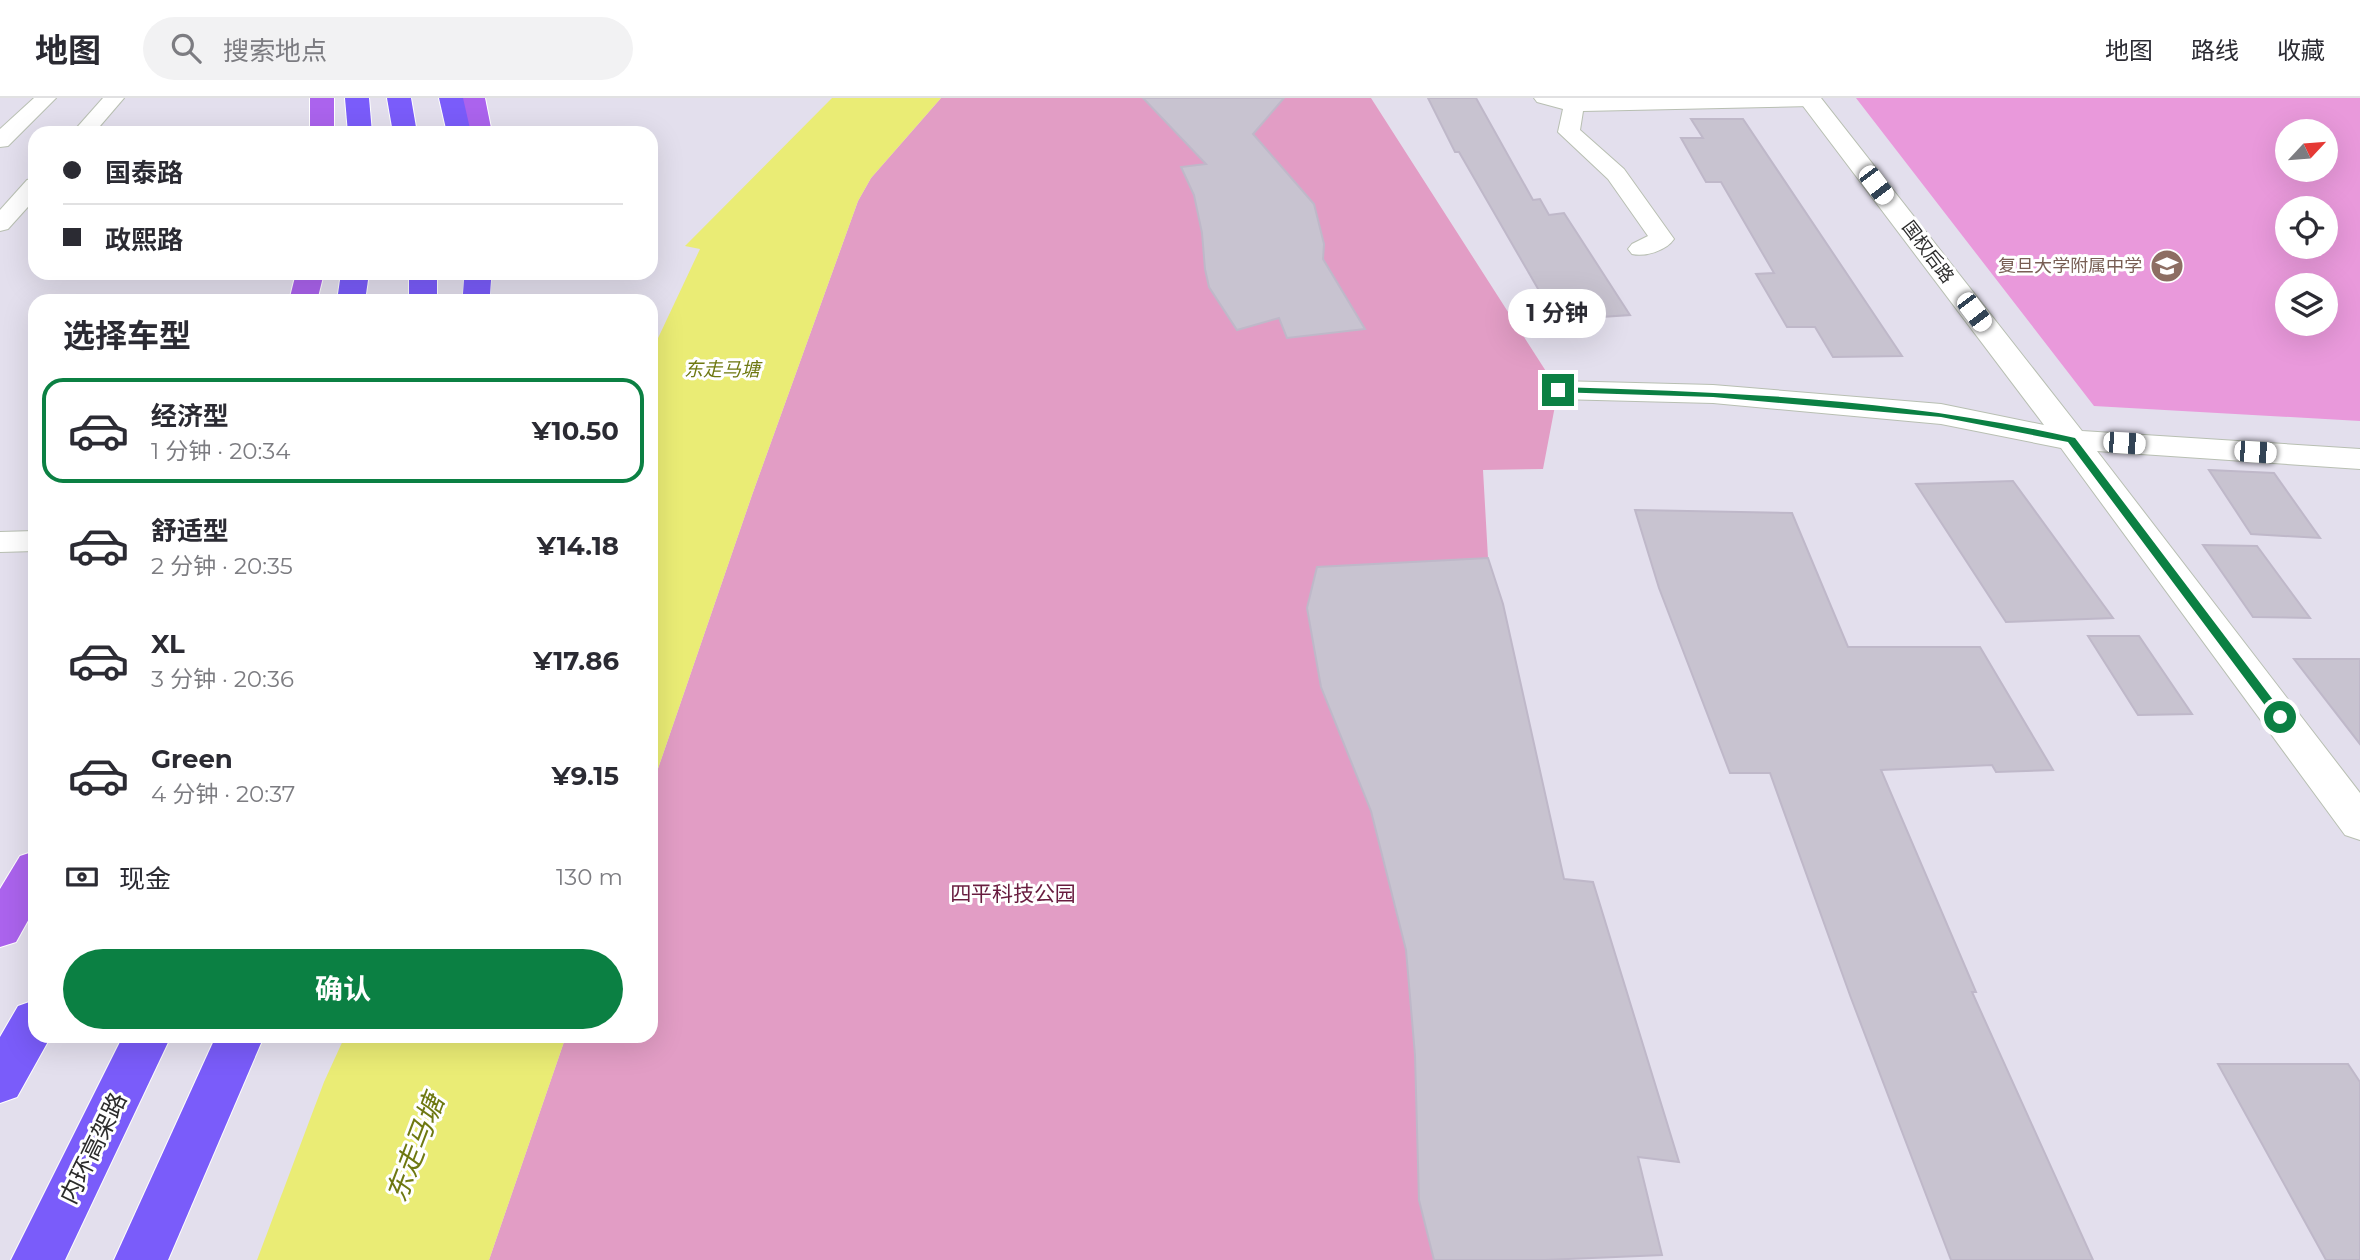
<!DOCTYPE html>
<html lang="zh">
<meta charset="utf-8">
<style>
:root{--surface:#fff;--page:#f2f2f3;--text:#2b2b33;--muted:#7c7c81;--line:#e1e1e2;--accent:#0b8043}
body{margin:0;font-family:Montserrat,"Noto Sans SC",sans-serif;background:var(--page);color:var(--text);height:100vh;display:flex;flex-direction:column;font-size:26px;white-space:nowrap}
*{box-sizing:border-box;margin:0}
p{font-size:23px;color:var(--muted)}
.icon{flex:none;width:38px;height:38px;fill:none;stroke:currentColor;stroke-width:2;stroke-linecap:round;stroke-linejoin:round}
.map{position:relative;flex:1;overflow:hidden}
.side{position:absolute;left:28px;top:196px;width:630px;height:749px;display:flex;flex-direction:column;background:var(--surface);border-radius:21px;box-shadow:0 7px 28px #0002}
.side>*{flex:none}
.hud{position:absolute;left:28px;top:28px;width:630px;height:154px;border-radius:21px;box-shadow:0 7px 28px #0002;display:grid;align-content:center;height:154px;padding:0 35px;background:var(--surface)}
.needle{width:46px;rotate:64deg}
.tools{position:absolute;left:2275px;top:21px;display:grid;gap:14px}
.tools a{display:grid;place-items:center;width:63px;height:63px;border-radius:50%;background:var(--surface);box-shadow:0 7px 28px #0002;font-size:35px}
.end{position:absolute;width:32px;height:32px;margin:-16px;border:9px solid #0b8043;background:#fff;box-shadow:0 0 0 4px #fff}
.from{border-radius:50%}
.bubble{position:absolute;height:49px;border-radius:24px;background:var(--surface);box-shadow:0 7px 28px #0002;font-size:23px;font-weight:700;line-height:49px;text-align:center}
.car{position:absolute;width:21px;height:42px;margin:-21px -10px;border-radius:9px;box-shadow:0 0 5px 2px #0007;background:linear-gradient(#fff 24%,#345 0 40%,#fff 0 76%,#345 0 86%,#fff 0)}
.hud b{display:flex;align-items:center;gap:24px;height:66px;font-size:26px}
.hud b+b{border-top:2px solid var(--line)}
.hud i{width:18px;height:18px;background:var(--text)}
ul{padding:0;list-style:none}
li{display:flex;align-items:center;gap:21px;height:105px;margin:0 14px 10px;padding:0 21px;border:4px solid transparent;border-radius:21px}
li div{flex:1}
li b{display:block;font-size:26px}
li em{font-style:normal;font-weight:700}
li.current{border-color:var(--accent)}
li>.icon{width:63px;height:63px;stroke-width:1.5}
h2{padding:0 35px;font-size:32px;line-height:84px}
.pay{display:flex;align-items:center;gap:18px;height:77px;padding:0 35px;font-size:26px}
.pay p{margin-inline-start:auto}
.action{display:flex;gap:14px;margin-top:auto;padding:14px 35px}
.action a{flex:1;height:80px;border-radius:42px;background:var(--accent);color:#fff;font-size:28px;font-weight:700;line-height:80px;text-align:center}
header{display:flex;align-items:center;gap:42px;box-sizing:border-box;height:98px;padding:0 35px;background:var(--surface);border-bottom:2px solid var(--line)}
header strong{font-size:33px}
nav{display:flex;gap:38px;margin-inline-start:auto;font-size:24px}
.search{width:490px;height:63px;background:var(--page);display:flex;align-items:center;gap:18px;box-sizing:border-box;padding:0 24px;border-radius:38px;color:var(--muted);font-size:26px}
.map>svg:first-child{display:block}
</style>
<header>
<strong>地图</strong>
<div class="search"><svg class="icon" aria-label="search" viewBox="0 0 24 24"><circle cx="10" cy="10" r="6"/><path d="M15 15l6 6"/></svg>搜索地点</div>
<nav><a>地图</a><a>路线</a><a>收藏</a></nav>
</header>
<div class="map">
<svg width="2360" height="1162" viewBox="0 0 2360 1162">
<rect width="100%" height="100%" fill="#e3dfed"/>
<polygon fill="#e29dc5" points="941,0 1371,0 1558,292 1543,371 1483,372 1488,460 1317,469 1307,510 1321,589 1371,713 1406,852 1434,1162 489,1162 566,938 651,938 651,691 752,397 858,103 871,80"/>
<path fill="#e999db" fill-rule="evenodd" d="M1856,0H2360V323L2094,308ZM2287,33H2326V72H2287ZM2287,110H2326V149H2287ZM2287,187H2326V226H2287Z"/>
<g fill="#eaec75">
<polygon points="832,0 941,0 871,80 858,103 752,397 651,691 651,255 700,151 685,148"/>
<polygon points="345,938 566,938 489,1162 257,1162 324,984"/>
</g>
<g fill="#c8c3d0" stroke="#bfb8c9" stroke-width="2">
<polygon points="1143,0 1284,0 1253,36 1314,106 1324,146 1323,161 1365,231 1287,240 1279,220 1237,232 1209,189 1205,171 1202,135 1194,97 1181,69 1206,66"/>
<polygon points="1428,0 1476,0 1533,102 1540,101 1549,117 1564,115 1630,217 1556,222 1459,54 1455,54"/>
<polygon points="1691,21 1743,21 1902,258 1833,259 1815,229 1787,229 1756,176 1774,175 1721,84 1706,84 1681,40 1703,40"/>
<polygon points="2209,372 2274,375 2320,440 2251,436"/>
<polygon points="2013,383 2113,520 2006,524 1916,386"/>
<polygon points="1635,412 1792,415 1848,549 1980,549 2053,672 1996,674 1992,667 1881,672 1976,894 1972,894 2093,1162 1951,1162 1851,900 1770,675 1730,675 1659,490"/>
<polygon points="2203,447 2257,448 2310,520 2253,519"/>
<polygon points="1488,460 1503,506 1564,781 1593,784 1679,1064 1638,1059 1662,1157 1545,1162 1434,1162 1419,1102 1415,957 1406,852 1371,713 1321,589 1307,510 1317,469"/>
<polygon points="2088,538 2139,538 2192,616 2138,617"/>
<polygon points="2294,561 2360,561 2360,646"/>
<polygon points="2218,966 2348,966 2360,984 2360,1162 2326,1162"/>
</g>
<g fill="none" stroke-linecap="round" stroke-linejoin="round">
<defs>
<g id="lane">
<polygon points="34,0 56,0 8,48 0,49 0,31"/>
<polygon points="103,0 124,0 94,35 72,35"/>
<path d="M1534,0H1820L1821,2L1818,6L1811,8L1583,13L1580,32L1624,71L1674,141C1666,153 1645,159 1632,156L1628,151L1632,146L1648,138L1608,81L1558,34L1563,11L1537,4Z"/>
<polygon points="35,80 35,101 8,131 0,133 0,112 27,82"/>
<polygon points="35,433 35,453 0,454 0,434"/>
</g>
<polygon id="street" points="1797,0 1821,0 2082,333 2360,351 2360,371 2097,353 2360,695 2360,742 2345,737 2061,350 1941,326 1713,305 1558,301 1547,299 1542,292 1547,285 1558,283 1713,287 1941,306 2044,327"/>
<g id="primary">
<rect x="310" y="0" width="24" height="35"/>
<polygon points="461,0 485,0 492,35 468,35"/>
<polygon points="296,175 324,175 317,203 289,203"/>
<polygon points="35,753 35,810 16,844 0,849 0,791 20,758"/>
</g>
<g id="highway">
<polygon points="345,0 369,0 372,35 348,35"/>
<polygon points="387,0 411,0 417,35 393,35"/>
<polygon points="439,0 463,0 471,35 447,35"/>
<polygon points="341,175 369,175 365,203 337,203"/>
<rect x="409" y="175" width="28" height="28"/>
<polygon points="35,902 35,938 51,938 17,999 0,1005 0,939 18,908"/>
<polygon points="123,938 171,938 65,1162 11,1162"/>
<polygon points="216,938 264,938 168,1162 114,1162"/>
</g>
</defs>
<use href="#lane" stroke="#b8bfb2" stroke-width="2"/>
<use href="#street" stroke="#b8bfb2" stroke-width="2"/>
<use href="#primary" stroke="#fff" stroke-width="2"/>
<use href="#highway" stroke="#fff" stroke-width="2"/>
<use href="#lane" fill="#fff" fill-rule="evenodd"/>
<use href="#street" fill="#fff" fill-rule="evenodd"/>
<use href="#primary" fill="#ab63ed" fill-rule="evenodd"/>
<use href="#highway" fill="#7a5cfa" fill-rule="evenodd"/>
<defs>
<polyline id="highway-bridge" points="476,203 478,175"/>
</defs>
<use href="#highway-bridge" stroke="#fff" stroke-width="28" stroke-linecap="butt"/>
<use href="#highway-bridge" stroke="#7a5cfa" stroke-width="27"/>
</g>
<path fill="#0b8043" d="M1558,289C1731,294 1905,301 2075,340L2286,619L2280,623L2276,622L2068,344L1941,319L1713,299L1554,294V290Z"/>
<defs>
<symbol id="school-disc" viewBox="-11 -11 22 22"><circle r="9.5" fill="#8d6e63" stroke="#fff"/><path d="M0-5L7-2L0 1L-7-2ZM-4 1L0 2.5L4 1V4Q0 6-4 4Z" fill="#fff"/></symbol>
</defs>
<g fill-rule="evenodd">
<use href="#school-disc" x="2148" y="149" width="38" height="38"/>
</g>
<g text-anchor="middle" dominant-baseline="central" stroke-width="6" stroke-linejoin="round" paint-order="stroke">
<g font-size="18" fill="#2c2c2c" stroke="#fff">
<text transform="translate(1928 154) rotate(53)">国权后路</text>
</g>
<g font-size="18" fill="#785e54" stroke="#fff" text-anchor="end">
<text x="2142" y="168">复旦大学附属中学</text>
</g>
<g font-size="19" font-style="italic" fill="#6e7811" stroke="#fff">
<text x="722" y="271">东走马塘</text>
</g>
<g font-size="21" fill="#681c3f" stroke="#fff">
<text x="1013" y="795">四平科技公园</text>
</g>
<g font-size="24" fill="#2c2c2c" stroke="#fff">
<text transform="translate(93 1050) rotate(-64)">内环高架路</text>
</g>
<g font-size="28" font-style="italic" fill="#6e7811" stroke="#fff">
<text transform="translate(415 1050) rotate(-69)">东走马塘</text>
</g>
</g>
</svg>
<div class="tools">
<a><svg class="needle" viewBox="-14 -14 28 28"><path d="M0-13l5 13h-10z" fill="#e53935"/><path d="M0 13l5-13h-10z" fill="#7c7c81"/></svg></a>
<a><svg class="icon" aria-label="locate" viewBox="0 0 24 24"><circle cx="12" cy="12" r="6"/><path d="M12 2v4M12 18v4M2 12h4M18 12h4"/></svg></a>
<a><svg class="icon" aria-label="layers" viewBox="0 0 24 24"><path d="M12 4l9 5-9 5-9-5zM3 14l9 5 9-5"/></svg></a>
</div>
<i class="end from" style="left:2280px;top:619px"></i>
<i class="end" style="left:1558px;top:292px"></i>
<div class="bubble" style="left:1508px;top:191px;width:98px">1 分钟</div>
<i class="car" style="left:1876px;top:87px;rotate:143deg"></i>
<i class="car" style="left:1974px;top:214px;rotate:143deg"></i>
<i class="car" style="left:2124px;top:345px;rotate:94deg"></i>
<i class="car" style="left:2255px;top:354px;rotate:94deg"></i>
<div class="hud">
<b><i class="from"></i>国泰路</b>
<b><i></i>政熙路</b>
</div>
<section class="side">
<h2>选择车型</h2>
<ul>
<li class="current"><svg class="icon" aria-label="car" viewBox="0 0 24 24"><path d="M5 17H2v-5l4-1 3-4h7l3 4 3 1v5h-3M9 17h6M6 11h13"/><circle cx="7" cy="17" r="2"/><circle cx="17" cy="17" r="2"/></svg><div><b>经济型</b><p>1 分钟 · 20:34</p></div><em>¥10.50</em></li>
<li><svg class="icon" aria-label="car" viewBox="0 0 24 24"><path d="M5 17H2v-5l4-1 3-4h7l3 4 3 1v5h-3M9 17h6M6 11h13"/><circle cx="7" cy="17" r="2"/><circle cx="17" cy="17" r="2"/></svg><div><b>舒适型</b><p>2 分钟 · 20:35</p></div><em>¥14.18</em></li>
<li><svg class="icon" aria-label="car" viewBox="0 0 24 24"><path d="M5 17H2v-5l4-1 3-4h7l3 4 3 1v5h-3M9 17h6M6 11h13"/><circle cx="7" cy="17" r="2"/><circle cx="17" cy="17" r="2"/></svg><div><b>XL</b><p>3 分钟 · 20:36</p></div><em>¥17.86</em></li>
<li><svg class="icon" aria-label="car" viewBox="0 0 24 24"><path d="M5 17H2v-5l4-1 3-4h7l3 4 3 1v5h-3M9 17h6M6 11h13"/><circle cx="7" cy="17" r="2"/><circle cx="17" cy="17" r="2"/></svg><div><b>Green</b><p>4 分钟 · 20:37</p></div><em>¥9.15</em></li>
</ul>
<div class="pay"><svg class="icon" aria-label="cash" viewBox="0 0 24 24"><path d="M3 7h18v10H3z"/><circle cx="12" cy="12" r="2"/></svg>现金<p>130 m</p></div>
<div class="action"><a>确认</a></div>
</section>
</div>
